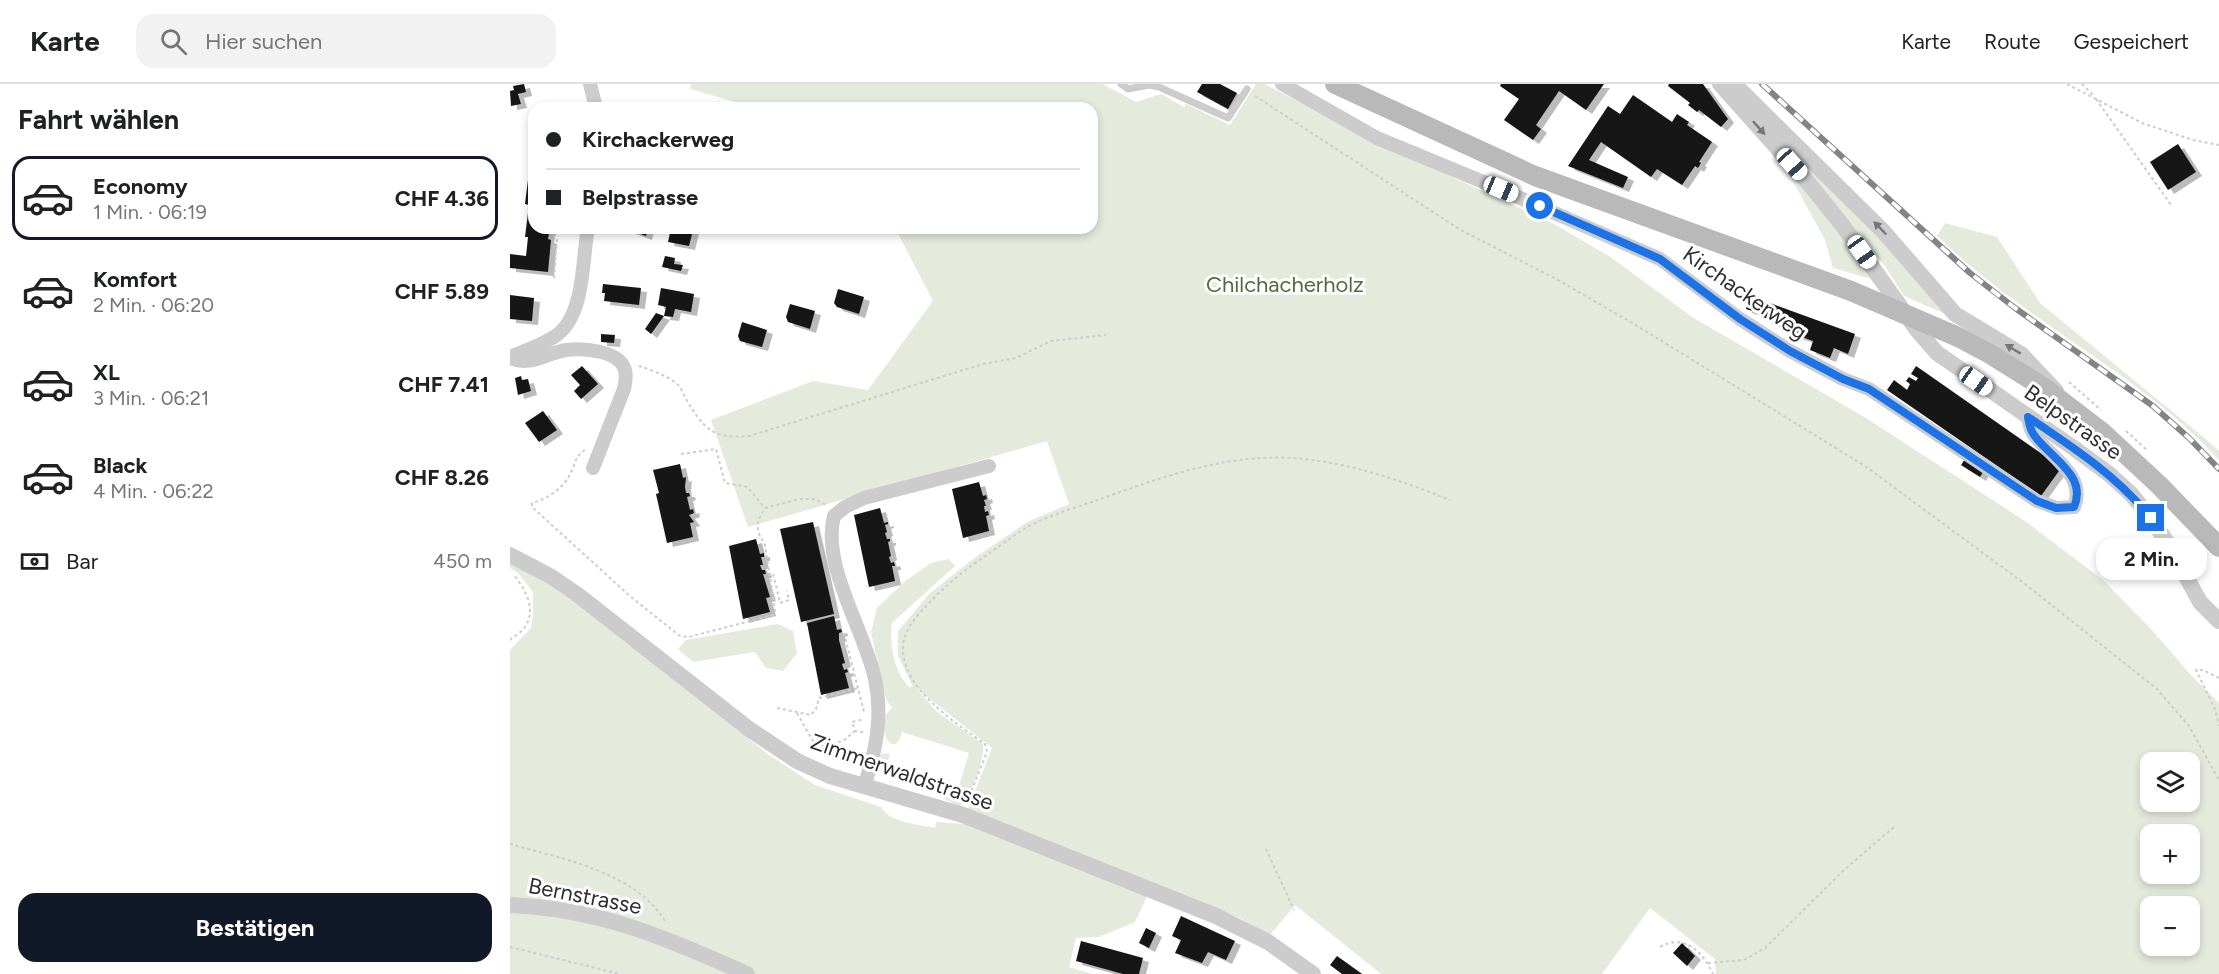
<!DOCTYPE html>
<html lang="de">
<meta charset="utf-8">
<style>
:root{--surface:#fff;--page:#f2f2f2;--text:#202124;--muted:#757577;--line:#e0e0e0;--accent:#111827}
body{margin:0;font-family:Figtree,sans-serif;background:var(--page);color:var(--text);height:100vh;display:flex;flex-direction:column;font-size:22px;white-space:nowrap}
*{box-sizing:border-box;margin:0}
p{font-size:20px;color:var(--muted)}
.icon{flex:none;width:33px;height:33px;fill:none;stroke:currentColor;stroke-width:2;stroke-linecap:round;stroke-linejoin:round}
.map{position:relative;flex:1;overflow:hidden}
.sheet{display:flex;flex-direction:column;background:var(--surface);width:510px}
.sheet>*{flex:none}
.guide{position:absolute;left:18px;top:18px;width:570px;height:132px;border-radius:18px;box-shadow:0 3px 9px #0003;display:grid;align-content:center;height:132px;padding:0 18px;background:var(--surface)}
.fabs{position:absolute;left:1630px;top:668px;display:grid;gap:12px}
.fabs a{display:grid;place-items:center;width:60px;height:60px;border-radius:12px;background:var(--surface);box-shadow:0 3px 9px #0003;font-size:30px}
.end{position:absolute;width:27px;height:27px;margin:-14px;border:8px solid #1a73e8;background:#fff;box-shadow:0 0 0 3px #fff}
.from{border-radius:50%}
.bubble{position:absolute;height:42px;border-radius:18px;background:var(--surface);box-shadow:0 3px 9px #0003;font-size:20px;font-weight:700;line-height:42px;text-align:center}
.car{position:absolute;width:18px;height:36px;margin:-18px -9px;border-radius:8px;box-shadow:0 0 4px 2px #0007;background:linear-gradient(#fff 24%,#345 0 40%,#fff 0 76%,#345 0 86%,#fff 0)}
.guide b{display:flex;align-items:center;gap:21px;height:57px;font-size:22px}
.guide b+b{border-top:2px solid var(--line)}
.guide i{width:15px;height:15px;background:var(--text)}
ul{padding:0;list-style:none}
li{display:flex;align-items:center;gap:18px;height:84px;margin:0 12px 9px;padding:0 6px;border:3px solid transparent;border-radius:18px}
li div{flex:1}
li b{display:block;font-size:22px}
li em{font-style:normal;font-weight:700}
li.active{border-color:var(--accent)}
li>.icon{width:54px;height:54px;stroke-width:1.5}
h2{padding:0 18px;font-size:27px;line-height:72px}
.pay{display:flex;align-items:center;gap:15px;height:66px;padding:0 18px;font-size:22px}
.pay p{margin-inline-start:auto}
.action{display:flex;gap:12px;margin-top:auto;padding:12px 18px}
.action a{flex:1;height:69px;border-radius:18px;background:var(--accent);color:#fff;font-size:24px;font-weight:700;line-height:69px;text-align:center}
header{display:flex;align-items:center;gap:36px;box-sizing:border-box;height:84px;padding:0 30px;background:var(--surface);border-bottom:2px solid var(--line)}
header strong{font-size:28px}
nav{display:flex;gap:33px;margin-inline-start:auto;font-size:21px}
.search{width:420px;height:54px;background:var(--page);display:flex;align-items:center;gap:15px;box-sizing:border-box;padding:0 21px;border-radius:18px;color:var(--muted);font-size:22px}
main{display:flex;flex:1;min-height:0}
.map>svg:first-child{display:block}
</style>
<header>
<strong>Karte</strong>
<div class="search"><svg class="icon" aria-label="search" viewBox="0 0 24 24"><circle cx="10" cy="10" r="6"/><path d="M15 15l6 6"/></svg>Hier suchen</div>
<nav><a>Karte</a><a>Route</a><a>Gespeichert</a></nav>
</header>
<main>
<section class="sheet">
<h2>Fahrt wählen</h2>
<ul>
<li class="active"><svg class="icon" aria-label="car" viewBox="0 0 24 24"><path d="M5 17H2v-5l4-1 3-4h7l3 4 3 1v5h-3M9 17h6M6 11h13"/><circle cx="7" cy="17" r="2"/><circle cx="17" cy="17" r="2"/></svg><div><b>Economy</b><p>1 Min. · 06:19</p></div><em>CHF 4.36</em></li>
<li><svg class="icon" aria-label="car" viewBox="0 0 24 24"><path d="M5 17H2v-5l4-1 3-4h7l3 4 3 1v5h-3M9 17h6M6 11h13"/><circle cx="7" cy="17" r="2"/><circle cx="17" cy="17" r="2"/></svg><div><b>Komfort</b><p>2 Min. · 06:20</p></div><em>CHF 5.89</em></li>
<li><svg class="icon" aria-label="car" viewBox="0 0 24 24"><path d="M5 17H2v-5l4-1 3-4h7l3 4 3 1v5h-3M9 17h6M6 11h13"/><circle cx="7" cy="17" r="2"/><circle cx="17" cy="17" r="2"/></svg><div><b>XL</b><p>3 Min. · 06:21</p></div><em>CHF 7.41</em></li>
<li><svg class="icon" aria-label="car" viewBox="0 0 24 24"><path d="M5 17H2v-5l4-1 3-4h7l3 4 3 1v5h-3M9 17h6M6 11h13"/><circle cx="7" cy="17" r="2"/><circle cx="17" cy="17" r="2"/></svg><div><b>Black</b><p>4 Min. · 06:22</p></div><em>CHF 8.26</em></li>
</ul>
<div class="pay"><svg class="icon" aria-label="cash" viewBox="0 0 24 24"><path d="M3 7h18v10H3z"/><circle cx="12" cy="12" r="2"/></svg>Bar<p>450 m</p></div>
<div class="action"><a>Bestätigen</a></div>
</section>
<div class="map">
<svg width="1709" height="890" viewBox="0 0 1709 890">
<defs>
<filter id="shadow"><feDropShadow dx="6" dy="4" stdDeviation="0" flood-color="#0004"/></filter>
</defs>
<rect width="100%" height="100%" fill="#fff"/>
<g fill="#e4ebdd" fill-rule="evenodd">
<path d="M181,0H593L626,18L651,10L674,23L676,20L720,41L746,0H754L910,78L1046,141L1102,174L1182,233L1356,334L1515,437L1593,496L1641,545L1681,591L1709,619V890H1206L1205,875L1140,824L1092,890H871L785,821L760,851L730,834L643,800L625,838L589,853L566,854L559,883L583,890H0V566L21,544L23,531V508L7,488L0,484V478L36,499L74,525L259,671L305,701L371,723C380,739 407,740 425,744L426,738L452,740L482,664L406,604L427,628L473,660C476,675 460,712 449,723L425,709L426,705L371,687V677L367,676L371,670L380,669L377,681L448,705L459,669L392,648C391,651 389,659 385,660C375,662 373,642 374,636C374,631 378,628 382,624L376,615L361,548L367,524L394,498L421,479L439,475L445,482L382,539C379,560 384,589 400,604L402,601L388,572V547L420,509L463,475L517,438L559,420L537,357L238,443L201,336L303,297L358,306L423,217L385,144H582V24H246L180,5ZM1641,678H1680V717H1641ZM1641,750H1680V789H1641ZM1641,822H1680V861H1641Z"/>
<polygon points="1293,76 1369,151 1435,230 1394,212 1375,182 1291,81"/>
<polygon points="1277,86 1293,103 1365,196 1323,184 1315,156"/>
<path d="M1435,139L1487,153L1530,219L1698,357L1709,367V376C1651,312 1576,269 1508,219C1479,198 1452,176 1427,152Z"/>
<polygon points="268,540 283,547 287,569 273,587 256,584 245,568 183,578 168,565 176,556"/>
</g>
<g fill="#161616" filter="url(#shadow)">
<polygon points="14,0 16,8 8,10 11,20 1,22 0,7 4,6 3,2"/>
<polygon points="692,0 710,0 727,9 718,25 687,8"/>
<polygon points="991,0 1094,0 1076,26 1049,7 1026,41 1031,45 1023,56 994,36 1009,15 990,2"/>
<polygon points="1159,0 1193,0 1218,35 1211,43 1189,26 1187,28 1178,21 1180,19 1158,2"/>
<polygon points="1123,11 1162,38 1167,30 1179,38 1177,41 1202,58 1189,78 1191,79 1188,84 1185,82 1172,101 1147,85 1141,93 1091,58 1079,76 1118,93 1113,104 1058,82 1098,22 1110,30"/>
<polygon points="1668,60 1686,88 1658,106 1640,78"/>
<polygon points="19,88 24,89 24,144 40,144 38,155 41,156 38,188 0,184 0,170 16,172 18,153 15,153 19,121 15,120"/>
<polygon points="138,144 136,152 117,145 117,144"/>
<polygon points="161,144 183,146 179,162 158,158"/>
<polygon points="155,172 165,174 164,180 173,181 171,187 152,183"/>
<polygon points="93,200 131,204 129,221 94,217 95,209 92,209"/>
<polygon points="151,204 184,210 181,228 165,225 163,233 154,232 156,223 148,221"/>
<polygon points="328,205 354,213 349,230 327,223 324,219"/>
<polygon points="0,211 24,214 22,237 0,235"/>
<polygon points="1240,212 1345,250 1338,270 1324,264 1320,274 1300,266 1303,257 1275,247 1276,244 1262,239 1263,237 1253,233 1254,231 1236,225"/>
<polygon points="280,220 305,227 300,245 278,238 276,233"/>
<polygon points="146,229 154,232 141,250 135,245"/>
<polygon points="232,238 257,246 252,263 230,257 228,252"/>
<polygon points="91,250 105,251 104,259 91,258"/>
<polygon points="72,282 88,300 71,315 64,307 70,301 61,291"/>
<polygon points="1406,282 1532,370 1534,367 1549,387 1531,412 1377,306 1384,296 1397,306 1400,300 1396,297 1399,293 1406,297 1408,294 1401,290"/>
<polygon points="11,292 12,296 18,295 21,307 8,311 5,294"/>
<polygon points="33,327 47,346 29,358 15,339"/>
<polygon points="1455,375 1473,388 1470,393 1451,381"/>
<polygon points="170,380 173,394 176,393 175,403 176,409 179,409 180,412 177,413 180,426 183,425 184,429 179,431 184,438 180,439 183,453 157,459 146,410 149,409 143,386"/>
<polygon points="469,398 473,412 476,411 477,415 474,416 476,422 474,422 475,428 478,427 479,431 476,432 479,447 453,454 442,405"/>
<polygon points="370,424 374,439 378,438 378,440 375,441 377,448 375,449 377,455 380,455 380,457 378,458 381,472 379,473 381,479 384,478 385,482 382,482 385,497 359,503 344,431"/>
<polygon points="303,438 324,530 291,538 270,445"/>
<polygon points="246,455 250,470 254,469 254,473 251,473 253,481 250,481 252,486 255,486 256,490 253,490 260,513 256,514 260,528 233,535 219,462"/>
<polygon points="324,532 327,546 331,545 332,548 329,549 329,556 335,579 332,580 334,586 337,585 338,588 335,589 339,604 311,611 297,539"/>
<polygon points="671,832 725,857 716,876 698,868 692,879 665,869 671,856 662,852"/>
<polygon points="636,844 646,849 639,864 629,859"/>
<polygon points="571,857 633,874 629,890 613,890 566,877"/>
<polygon points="1172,859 1185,872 1177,882 1163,869"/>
<polygon points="827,872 852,890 832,890 820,881"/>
</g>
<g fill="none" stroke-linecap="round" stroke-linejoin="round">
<g stroke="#ccc" stroke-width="2" stroke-dasharray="3 3" stroke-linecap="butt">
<polyline points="1557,0 1632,39 1683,56 1709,61"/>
<polyline points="1572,0 1583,11"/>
<polyline points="745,12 949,145 1048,196 1124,240 1355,382 1515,500 1647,605 1679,642 1709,696"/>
<polyline points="1586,15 1661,121"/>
<polyline points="44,194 47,155 44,154 45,144"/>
<path d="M129,282C141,286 156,291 167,300C172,304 173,310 176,315C194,345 202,355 239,352L473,280L506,274L541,257L596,251"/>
<polyline points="1559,298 1591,326"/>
<polyline points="1616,347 1638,367"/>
<path d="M75,366C66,371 66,377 62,386C55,403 40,414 22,419V423L121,513L170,552L179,553L263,531L265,526L255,461L248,448V437L255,424L290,415H305L318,422"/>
<polyline points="171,370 206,365 215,399 237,403 255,424"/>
<polyline points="258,490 263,489 270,519 279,516 277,507"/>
<polyline points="334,549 354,628"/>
<path d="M0,556C4,552 12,548 15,543C27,525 15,505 4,491"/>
<polyline points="1709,594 1693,586 1686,586 1705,625 1709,642"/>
<polyline points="267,624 301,631 306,625 309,614 348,604"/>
<polyline points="287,629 304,659 308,662 333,657 345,647"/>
<polyline points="353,648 345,647 342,638 354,635"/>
<path d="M457,718L477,668L475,660C446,639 395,607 393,567C392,545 409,529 424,514C444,493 468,477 491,461C500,455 508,448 517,443C538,432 563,424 585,417C638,398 695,377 752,374C814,370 883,393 940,416"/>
<path d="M0,760C52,775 127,788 156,839"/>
<polyline points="756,765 784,826"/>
<polyline points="0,863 110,890"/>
<path d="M1150,863C1174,849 1193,868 1203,890"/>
<polyline points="1198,879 1234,876 1255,864 1334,786 1384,743"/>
</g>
<polyline stroke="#ccc" stroke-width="7" points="611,0 618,5 639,1 649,3 718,34 737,5"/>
<g stroke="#ccc" stroke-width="14">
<polyline points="80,0 86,24"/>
<path d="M772,0L867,54L971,97L1150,175L1230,235L1280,267L1333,295L1359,305L1527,417L1547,424L1564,423C1577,391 1540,373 1524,351C1520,346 1519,339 1518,333"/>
<path d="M0,273C15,267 34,260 47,251C75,230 72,175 78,144"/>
<path d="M0,274C19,283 37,269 56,266C73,264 109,266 115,286C117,293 115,299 114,305L83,384"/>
<path d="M354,703C366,667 373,632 365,595C355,547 311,481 324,432L335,423L354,414L479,382"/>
</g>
<g stroke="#ccc" stroke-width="16">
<polyline points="1210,0 1296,96 1333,142 1407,246 1427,269 1565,365 1599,390 1621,410 1641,434 1660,463 1690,518 1709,537"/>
<polyline points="1224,0 1373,147 1445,230 1511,270 1546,307"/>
<polyline points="0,471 40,492 68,511 239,645 287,677 320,692 453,731 706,832 758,858 803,890"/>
<path d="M0,821C90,825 157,854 237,890"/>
</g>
<polyline stroke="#b9b9b9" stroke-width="20" points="825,0 1025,92 1341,207 1448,253 1480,270 1533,303 1593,349 1649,401 1709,463"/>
<defs>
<polyline id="rail" points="1252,0 1460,189 1505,224 1643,322 1679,354 1709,385"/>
</defs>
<use href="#rail" stroke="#848484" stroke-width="6"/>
<use href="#rail" stroke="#fff" stroke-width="4" stroke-dasharray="11" stroke-linecap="butt"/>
</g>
<defs><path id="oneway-solid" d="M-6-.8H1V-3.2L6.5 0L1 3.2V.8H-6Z" transform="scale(1.5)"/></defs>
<g fill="#767676">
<use href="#oneway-solid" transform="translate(1249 44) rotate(48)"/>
<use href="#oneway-solid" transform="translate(1370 144) rotate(-134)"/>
<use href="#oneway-solid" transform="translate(1503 265) rotate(-149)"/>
</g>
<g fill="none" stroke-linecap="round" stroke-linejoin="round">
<path stroke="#1a73e8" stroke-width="8" d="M1030,122L1150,175L1230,235L1280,267L1333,295L1359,305L1527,417L1546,424L1564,423C1578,391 1539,373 1524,351C1520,346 1519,339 1518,333C1564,364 1606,391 1641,434"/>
</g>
<g text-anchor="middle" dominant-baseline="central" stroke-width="6" stroke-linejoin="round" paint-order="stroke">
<g font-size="22" fill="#50693d" stroke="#fff">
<text x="775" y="200">Chilchacherholz</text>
</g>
<g font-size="22" fill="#2f2f2f" stroke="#fff">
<text transform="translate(1235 209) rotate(35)">Kirchackerweg</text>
<text transform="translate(1563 338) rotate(35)">Belpstrasse</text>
<text transform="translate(392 688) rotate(19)">Zimmerwaldstrasse</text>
<text transform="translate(75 812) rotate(11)">Bernstrasse</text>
</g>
</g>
</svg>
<div class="fabs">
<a><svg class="icon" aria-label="layers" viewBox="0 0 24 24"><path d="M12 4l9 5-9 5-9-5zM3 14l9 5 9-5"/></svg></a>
<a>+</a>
<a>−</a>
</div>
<i class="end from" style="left:1030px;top:122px"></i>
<i class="end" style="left:1641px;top:434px"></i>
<div class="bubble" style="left:1586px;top:454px;width:111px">2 Min.</div>
<i class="car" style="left:1282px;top:80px;rotate:138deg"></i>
<i class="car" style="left:991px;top:105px;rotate:113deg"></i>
<i class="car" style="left:1352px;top:168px;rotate:145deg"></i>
<i class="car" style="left:1466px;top:297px;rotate:125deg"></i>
<div class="guide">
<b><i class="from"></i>Kirchackerweg</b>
<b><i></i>Belpstrasse</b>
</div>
</div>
</main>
